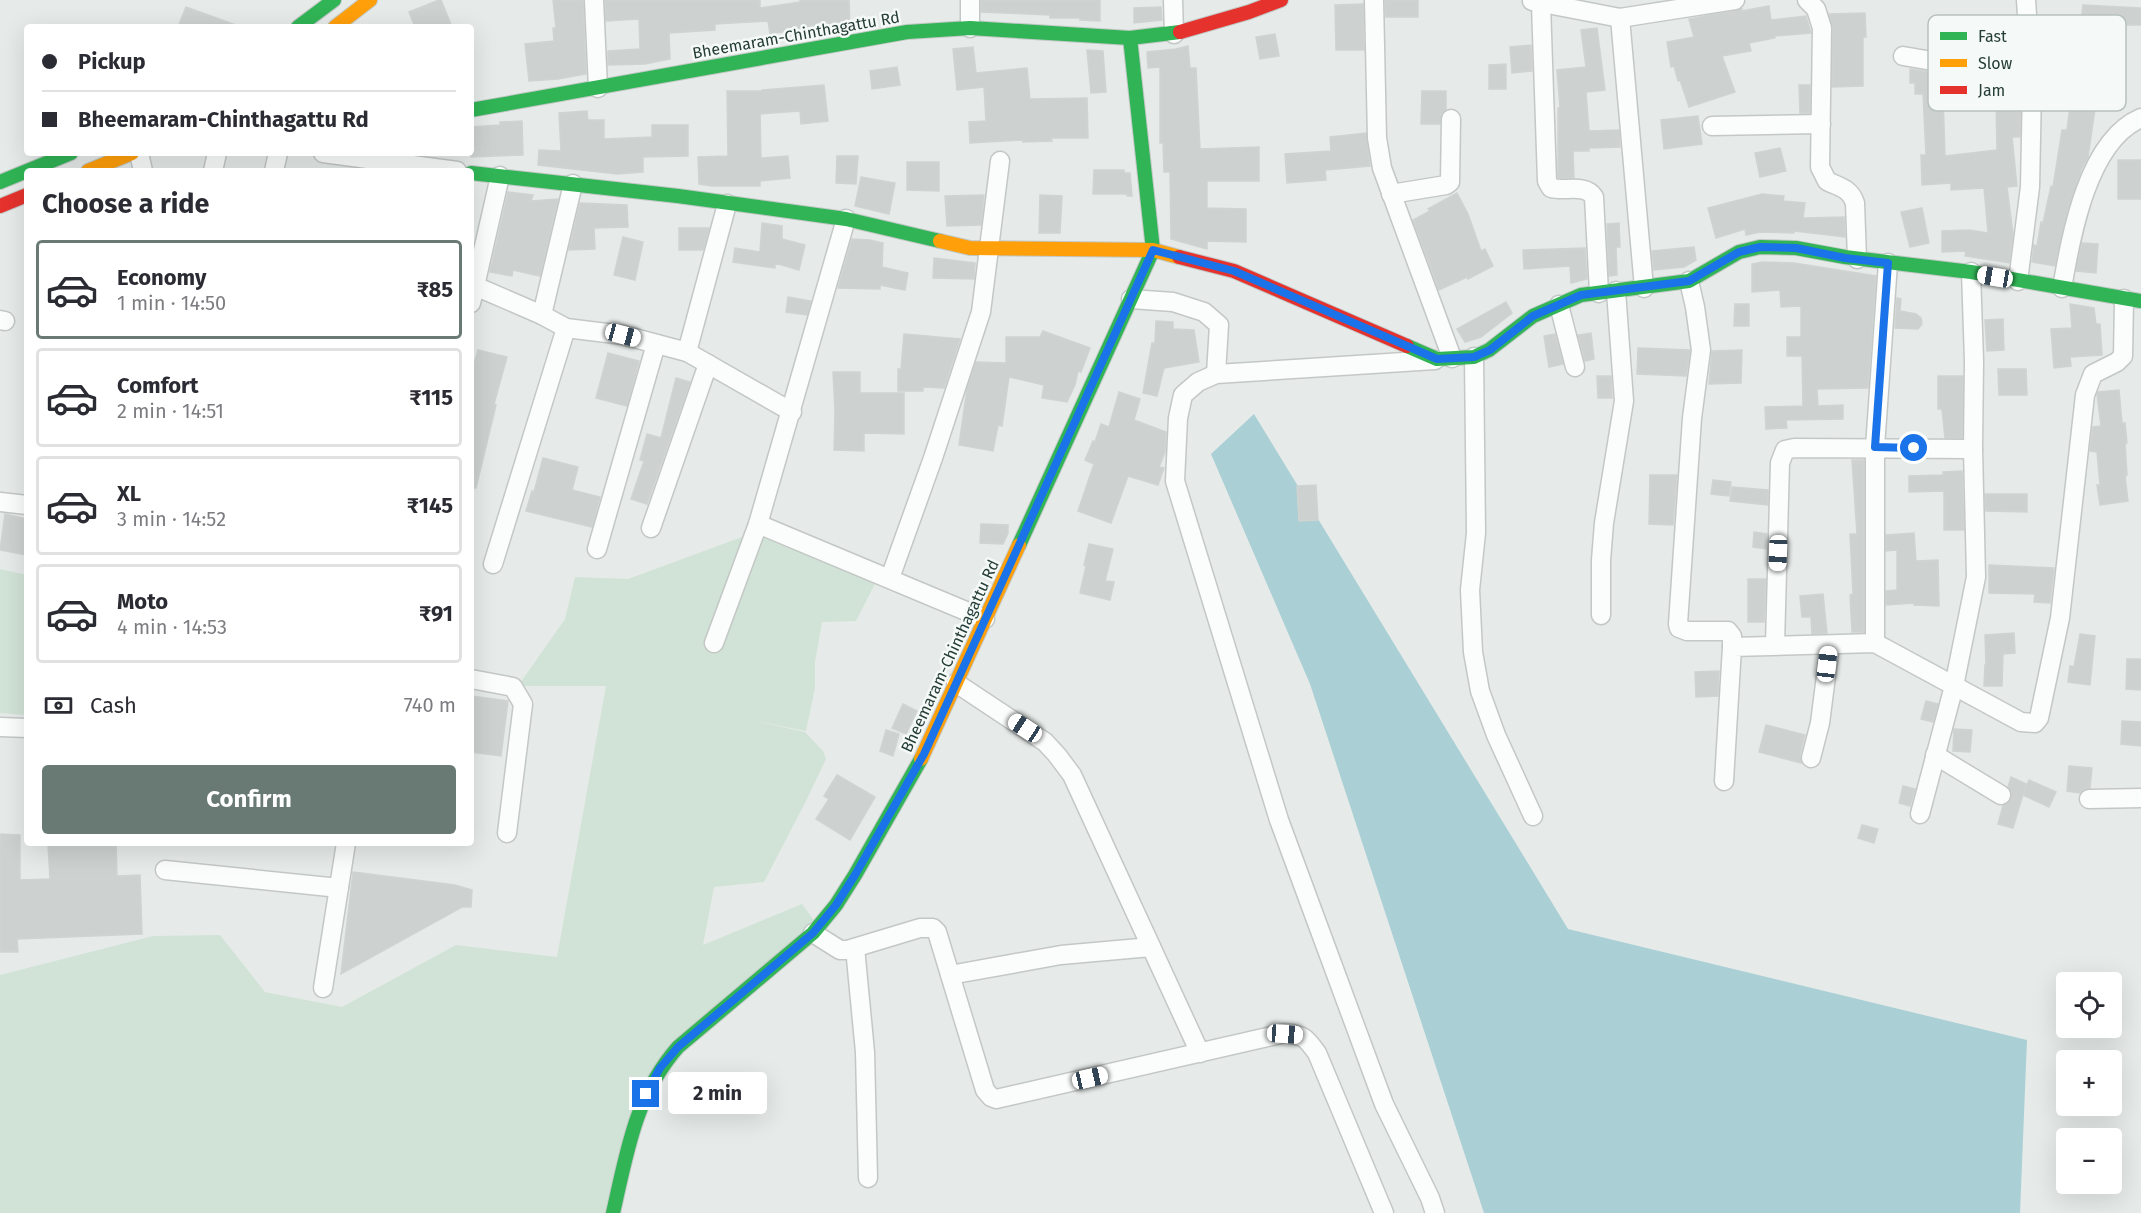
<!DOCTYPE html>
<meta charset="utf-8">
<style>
:root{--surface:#fff;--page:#f2f2f3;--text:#2b2b33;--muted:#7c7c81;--line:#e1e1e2;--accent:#697a75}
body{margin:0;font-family:"Fira Sans",sans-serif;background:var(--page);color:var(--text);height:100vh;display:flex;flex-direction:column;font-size:22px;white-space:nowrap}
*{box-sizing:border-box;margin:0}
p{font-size:20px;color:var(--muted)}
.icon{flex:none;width:33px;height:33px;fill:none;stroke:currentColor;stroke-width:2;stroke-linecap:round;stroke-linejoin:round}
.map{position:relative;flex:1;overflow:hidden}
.sheet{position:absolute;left:24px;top:168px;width:450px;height:678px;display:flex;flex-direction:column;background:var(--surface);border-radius:6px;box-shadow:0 6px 24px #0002}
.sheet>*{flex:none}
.guide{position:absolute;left:24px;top:24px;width:450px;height:132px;border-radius:6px;box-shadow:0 6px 24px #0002;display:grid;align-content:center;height:132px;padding:0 18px;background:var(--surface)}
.controls{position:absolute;left:2056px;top:972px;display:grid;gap:12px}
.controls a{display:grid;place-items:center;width:66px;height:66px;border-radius:6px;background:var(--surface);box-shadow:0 6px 24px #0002;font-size:30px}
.end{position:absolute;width:27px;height:27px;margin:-14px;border:8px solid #1a73e8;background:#fff;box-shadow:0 0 0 3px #fff}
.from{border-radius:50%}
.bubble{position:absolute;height:42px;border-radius:6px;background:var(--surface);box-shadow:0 6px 24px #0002;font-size:20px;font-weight:700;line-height:42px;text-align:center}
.car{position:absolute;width:18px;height:36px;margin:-18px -9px;border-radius:8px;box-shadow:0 0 4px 2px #0007;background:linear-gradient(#fff 24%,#345 0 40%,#fff 0 76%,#345 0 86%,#fff 0)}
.guide b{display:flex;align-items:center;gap:21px;height:57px;font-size:22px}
.guide b+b{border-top:2px solid var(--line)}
.guide i{width:15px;height:15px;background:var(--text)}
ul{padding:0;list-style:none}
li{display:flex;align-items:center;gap:18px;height:99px;margin:0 12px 9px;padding:0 6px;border:3px solid var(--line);border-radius:6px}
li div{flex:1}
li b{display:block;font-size:22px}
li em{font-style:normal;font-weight:700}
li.selected{border-color:var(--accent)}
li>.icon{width:54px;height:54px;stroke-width:1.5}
h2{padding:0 18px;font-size:27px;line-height:72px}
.pay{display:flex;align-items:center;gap:15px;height:66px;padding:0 18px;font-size:22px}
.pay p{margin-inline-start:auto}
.action{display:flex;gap:12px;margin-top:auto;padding:12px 18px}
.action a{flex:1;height:69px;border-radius:6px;background:var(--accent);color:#fff;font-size:24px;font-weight:700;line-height:69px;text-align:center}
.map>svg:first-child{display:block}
</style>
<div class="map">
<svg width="2141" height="1213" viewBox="0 0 2141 1213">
<rect width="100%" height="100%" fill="#e6ebe9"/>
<g fill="#d1e3d6">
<polygon points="761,530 877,580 856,621 822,622 815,662 815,688 806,731 750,720 805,732 823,751 826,759 806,801 764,882 714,887 703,945 802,904 816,923 659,1060 609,1213 0,1213 0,975 153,936 220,935 265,992 342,1007 456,945 557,957 606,686 518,686 565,619 575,577 628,579"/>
<polygon points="0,569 27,575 27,715 0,713"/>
</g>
<polygon fill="#aacfd5" points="1254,414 1568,929 2027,1040 2020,1213 1484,1213 1310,684 1211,454"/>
<g fill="#cdd2d0" stroke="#cfd4d2" stroke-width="1.5">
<polygon points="439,0 441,0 452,27 415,27 409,12"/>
<polygon points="553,0 583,0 586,74 558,79 529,81 525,44 554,41 553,28 556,28"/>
<polygon points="605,0 760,0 760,8 800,2 800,0 849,0 850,26 814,27 770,34 768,21 715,24 715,30 669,33 670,59 645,64 608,65 608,51 640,49 639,19 606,21"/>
<polygon points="981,0 1100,0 1100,21 1080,20 1080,18 1050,18 1050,15 981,12"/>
<polygon points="1385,0 1418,0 1418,17 1386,17"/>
<polygon points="1363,4 1364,50 1336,50 1335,5"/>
<polygon points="2083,5 2141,8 2141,25 2107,25 2099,71 2076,67 2077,61 2043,56 2046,32 2079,37"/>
<polygon points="1769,6 1771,20 1806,16 1811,33 1775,36 1775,38 1749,43 1751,51 1722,56 1735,92 1689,107 1680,80 1678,81 1674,66 1671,67 1667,42 1694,37 1689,19 1742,9 1742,11"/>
<polygon points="186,7 236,25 236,27 178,27"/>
<polygon points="1161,7 1162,20 1134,23 1134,8"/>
<polygon points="1865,13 1866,37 1863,37 1863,86 1832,87 1833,28 1829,14"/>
<polygon points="1597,28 1605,90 1586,92 1589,131 1619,130 1620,147 1589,148 1589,151 1573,151 1574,178 1558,178 1558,108 1560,107 1557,70 1586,67 1581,30"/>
<polygon points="1275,34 1279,56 1260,59 1256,37"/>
<polygon points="1531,45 1532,71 1512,73 1510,47"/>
<polygon points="1188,46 1190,68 1196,68 1200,149 1259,147 1259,181 1207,181 1207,208 1246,209 1246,242 1207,241 1207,249 1171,239 1170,172 1164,172 1163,143 1160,143 1160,67 1148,68 1147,52 1176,49"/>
<polygon points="973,47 976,73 1027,68 1030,99 1087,98 1088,138 1051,138 1052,141 1023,142 1023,140 970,143 969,122 986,121 984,87 957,90 953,49"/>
<polygon points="1087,50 1103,51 1106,92 1091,93"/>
<polygon points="1506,64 1506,89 1489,89 1489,65"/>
<polygon points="897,67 900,85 872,89 870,71"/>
<polygon points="1910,69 1936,73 1936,76 1948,76 1981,85 1981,97 1943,97 1945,156 1997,150 1996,100 2021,100 2020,137 2012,137 2017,186 2007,187 2013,234 2009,263 1965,256 1966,251 1942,252 1942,231 1969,230 1988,233 1984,188 1951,190 1951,183 1922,185 1921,155 1926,155 1923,94 1915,94 1915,83 1910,83"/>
<polygon points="824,85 828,121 801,124 800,111 760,114 761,158 788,156 790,178 760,181 760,186 712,186 699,184 698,157 728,156 727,91 762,91 762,90"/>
<polygon points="1799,85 1810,85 1810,113 1800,113"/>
<polygon points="1422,91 1446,91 1446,109 1441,114 1440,124 1421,124"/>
<polygon points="2070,106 2095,109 2088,157 2081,170 2066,215 2055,266 2032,262 2034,245 2037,246 2041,222 2043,223 2051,186 2053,187 2062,130 2067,130"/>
<polygon points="587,111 588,120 604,120 604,139 652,137 652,125 688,125 688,156 643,157 643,172 617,174 538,165 539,150 561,151 559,113"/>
<polygon points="1698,116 1702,144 1664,149 1661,120"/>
<polygon points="522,121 523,155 471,157 471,127 500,125 500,122"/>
<polygon points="1366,133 1370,166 1325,170 1326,180 1287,183 1285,154 1331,151 1330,137"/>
<polygon points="1780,148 1786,171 1760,177 1755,153"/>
<polygon points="837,156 858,156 856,184 836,183"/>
<rect x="2118" y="160" width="23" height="39"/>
<polygon points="907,162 939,162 939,191 907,190"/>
<polygon points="1094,170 1124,170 1124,173 1130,173 1132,196 1127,196 1127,194 1093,194"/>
<polygon points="861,177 895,183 889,214 855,206"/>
<polygon points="508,192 533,195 531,201 558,199 540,276 513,270 512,276 490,272"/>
<polygon points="1457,193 1468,214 1481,251 1485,249 1493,266 1468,279 1467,277 1439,290 1413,220 1430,211 1428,209"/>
<polygon points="1762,194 1784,196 1783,201 1805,203 1803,218 1844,217 1845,237 1794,231 1794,233 1760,232 1746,235 1745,229 1716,238 1708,208"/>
<polygon points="984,195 981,225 947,226 945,196"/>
<polygon points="1040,195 1062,196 1060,233 1039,233"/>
<polygon points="580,203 627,205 628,227 594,228 595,249 569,250"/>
<polygon points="1922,208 1929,243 1910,247 1901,212"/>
<polygon points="762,223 782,226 782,239 805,245 799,270 775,263 775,268 733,262 735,248 760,252"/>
<polygon points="1619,223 1620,247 1616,247 1617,275 1609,276 1607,224"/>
<polygon points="679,228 709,228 703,250 679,250"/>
<polygon points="623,237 643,242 635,280 614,275"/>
<polygon points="852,239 870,240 883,243 882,267 908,273 905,290 880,285 880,289 838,288"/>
<polygon points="2082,243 2098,244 2096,273 2076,271"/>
<polygon points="1694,247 1696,260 1684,267 1654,270 1652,251"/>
<polygon points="1585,248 1587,279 1571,283 1570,266 1524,269 1523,250"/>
<polygon points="934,258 975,263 974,279 933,278"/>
<polygon points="1762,262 1794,263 1876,276 1868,388 1817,389 1818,406 1843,405 1843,419 1786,420 1787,428 1766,429 1765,407 1803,406 1802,356 1787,356 1787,337 1801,337 1801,306 1781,307 1780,290 1752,292 1752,264"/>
<polygon points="788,297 811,301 807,315 786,312"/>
<polygon points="1897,298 1901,299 1900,311 1916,314 1921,318 1922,324 1918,329 1895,328"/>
<polygon points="1506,302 1512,313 1481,337 1465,342 1457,329"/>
<polygon points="1735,304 1749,304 1749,326 1734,326"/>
<polygon points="2070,304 2094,308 2096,324 2100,324 2102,355 2070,357 2071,366 2054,368 2051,329 2072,328"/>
<polygon points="2003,319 2004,350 1987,351 1985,320"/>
<polygon points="1156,321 1173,322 1173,329 1194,330 1199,362 1164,368 1157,396 1143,393 1152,343 1155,343"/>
<polygon points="1043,331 1090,348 1081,372 1078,371 1075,385 1067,402 1042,398 1044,385 1009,377 1002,426 998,425 993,451 959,445 967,389 976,362 1006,363 1006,337 1040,337"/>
<polygon points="1591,333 1594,359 1585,361 1578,335"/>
<polygon points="904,334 960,339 944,388 923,387 923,391 898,391 898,369 901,369"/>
<polygon points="1555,334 1563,364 1549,367 1544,336"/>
<polygon points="1638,348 1690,350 1686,376 1637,374"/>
<polygon points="478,350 507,357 494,404 496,405 476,488 471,488 471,375"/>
<polygon points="1742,350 1741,383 1709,384 1712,351"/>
<polygon points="608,353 639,361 627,406 596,398"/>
<polygon points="1998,369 2026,369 2027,395 1999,395"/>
<polygon points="833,372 860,372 860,393 904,393 904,434 864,433 864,451 834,450 835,412"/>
<polygon points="1597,376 1611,376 1612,398 1598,398"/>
<polygon points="1938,376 1963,376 1962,438 1945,438 1942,409 1938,409"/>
<polygon points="676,378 690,382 647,504 631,499 644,461 640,460 647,434 661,438"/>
<polygon points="2119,390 2122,423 2125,423 2127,443 2125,443 2127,475 2125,476 2128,501 2100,505 2097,485 2100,485 2097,452 2090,451 2093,427 2101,426 2097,394 2098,392"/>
<polygon points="1119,392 1140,399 1134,420 1166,432 1165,452 1159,467 1164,468 1158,485 1128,476 1111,523 1078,511 1094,464 1085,460 1093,441 1095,442 1101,424 1109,427"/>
<polygon points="543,458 578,467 572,490 600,497 592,527 526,511 532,491 534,492"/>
<polygon points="1852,460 1864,460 1864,632 1852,632 1850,595 1853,594 1850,534 1857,534"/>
<polygon points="1962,471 1964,530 1944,530 1944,491 1909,492 1909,476 1943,475 1943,472"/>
<polygon points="1650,475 1677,475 1673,525 1649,524"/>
<polygon points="1713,480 1731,482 1729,496 1711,494"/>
<polygon points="1316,485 1318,520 1299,521 1297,486"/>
<polygon points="1732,487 1768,490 1768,505 1730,501"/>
<polygon points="1985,494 2027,494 2027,512 1986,511"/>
<polygon points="5,514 27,519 27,555 0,550"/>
<polygon points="981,524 1008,525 1008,533 1003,544 980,543"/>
<polygon points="1754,532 1767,534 1766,549 1753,547"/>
<polygon points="1914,533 1916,561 1938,560 1939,606 1914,605 1914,603 1886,605 1886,591 1897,590 1897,550 1886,551 1886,535"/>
<polygon points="1089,544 1113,549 1105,581 1114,582 1110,600 1080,593 1086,566 1084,565"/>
<polygon points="1989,565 2054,568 2050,603 2034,602 2035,594 1989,593"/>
<polygon points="1748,579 1766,579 1764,622 1748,622"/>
<polygon points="1823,594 1827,633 1812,634 1811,617 1802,617 1800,596"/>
<polygon points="2014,633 2015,653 2003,654 2002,686 1984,686 1985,665 1986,665 1985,635"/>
<polygon points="2080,634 2095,636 2090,685 2068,682 2070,666 2074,667"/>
<polygon points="2127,659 2141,659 2141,690 2126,689"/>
<polygon points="1719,671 1718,696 1696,697 1695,672"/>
<polygon points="471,696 508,701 501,756 471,752"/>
<polygon points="1926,701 1938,704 1933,722 1921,719"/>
<polygon points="903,704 917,711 906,734 892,728"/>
<polygon points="2122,721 2141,722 2141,746 2121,744"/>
<polygon points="1766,725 1805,735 1800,755 1801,763 1759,752"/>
<polygon points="1954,729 1972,730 1970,752 1953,751"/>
<polygon points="886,730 899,734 893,756 880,751"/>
<polygon points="2069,766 2092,768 2090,788 2084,789 2080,793 2067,791"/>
<polygon points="837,775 875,797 850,840 816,819 829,799 824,796"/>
<polygon points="2011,777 2026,784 2013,828 1998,824 2003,806 2010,801 2012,796 2008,787"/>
<polygon points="2029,780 2056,792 2049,807 2023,795"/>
<polygon points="1903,786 1915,789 1910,806 1899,803"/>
<polygon points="1862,825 1878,829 1874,843 1858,838"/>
<polygon points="0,834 20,835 20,880 50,879 48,844 116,843 117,876 140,875 142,934 17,939 18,952 0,952"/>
<polygon points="353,872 455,885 472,890 471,907 462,907 341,974"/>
</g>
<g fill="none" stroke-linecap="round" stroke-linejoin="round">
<defs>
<g id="street">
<polyline points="594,0 598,88"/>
<polyline points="1173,0 1174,34"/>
<polyline points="1374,0 1377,138 1382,168 1452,358"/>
<path d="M1807,0L1816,9L1822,28L1820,167L1827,181C1839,187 1850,188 1855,203L1857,259"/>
<polyline points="1532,1 1620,18 1735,0"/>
<path d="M1541,4L1547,181L1551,188C1565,192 1585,183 1594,197L1599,293"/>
<polyline points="1620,18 1644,288"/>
<polyline points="970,28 970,0"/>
<polyline points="1903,56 1944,63 2032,88"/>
<polyline points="1712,126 1821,124"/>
<polyline points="139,153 143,171"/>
<polyline points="323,153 457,171"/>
<polyline points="213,171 217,153"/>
<polyline points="274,171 278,153"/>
<polyline points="1391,194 1446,185 1450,182 1451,119"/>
<polyline points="1689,281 1695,307 1701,350 1692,418 1678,624 1679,628 1687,631 1728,631 1732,636 1732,647"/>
<polyline points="2018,281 2030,187 2032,88 2026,0"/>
<polyline points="471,283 475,286 500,176"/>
<path d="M2062,288C2071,237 2087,141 2141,118"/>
<polyline points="1131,299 1173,302 1204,312 1219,325 1216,374"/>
<polyline points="471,303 475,286 542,315 566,328 623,335 687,352 792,412"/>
<polyline points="1559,305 1575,367"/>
<polyline points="542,315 573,184"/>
<polyline points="0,320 5,321"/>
<polyline points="687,352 727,204"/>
<polyline points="1474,357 1476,533 1470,590 1473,652 1480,691 1496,735 1533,816"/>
<polyline points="1435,360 1216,374 1198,382 1183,395 1178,418 1175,481 1279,820 1384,1104 1430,1198 1435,1213"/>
<polyline points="0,502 27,505"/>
<polyline points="758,524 985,619"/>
<polyline points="651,528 708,364"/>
<polyline points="597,549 656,344"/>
<polyline points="493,564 566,328"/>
<polyline points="890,578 933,458 981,312 1000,161"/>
<polyline points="1601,615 1601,560 1604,523 1624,401 1616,291"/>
<polyline points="714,643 758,524 846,219"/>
<polyline points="1875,643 1875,447 1888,263"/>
<polyline points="1775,644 1780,463 1785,450 1794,448 1973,449"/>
<polyline points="471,679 513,687 523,704 507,833"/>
<polyline points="956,683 1045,742 1057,755 1072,775 1200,1053"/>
<polyline points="0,727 27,728"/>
<polyline points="1935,755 2001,795"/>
<polyline points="1811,758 1820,723 1830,645"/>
<polyline points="1724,781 1732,647 1875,643 2021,722 2035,723 2039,718 2060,618 2085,395 2093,374 2117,362 2123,356 2124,299"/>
<polyline points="2089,799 2141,798"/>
<polyline points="1920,814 1954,686 1976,577 1973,449 1974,361 1971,272"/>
<polyline points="165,870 339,888"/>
<path d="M813,933L840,950H847L920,928H933L937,932L985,1090L991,1097L996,1099L1285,1033C1304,1035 1306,1038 1317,1053L1384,1213"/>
<polyline points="855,948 865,1052 868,1178"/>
<polyline points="950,975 1061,955 1151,947"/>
<polyline points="323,988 346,843"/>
</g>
<g id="fast">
<polyline points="298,27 334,0"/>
<polyline points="471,110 907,32 970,28 1130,38 1180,32"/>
<polyline points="471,173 678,196 846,219 940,241"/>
<polyline points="0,182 71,153"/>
<polyline points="1407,346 1437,359 1474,357 1489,350 1533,316 1581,295 1689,281 1739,252 1760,247 1796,248 1845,257 1971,272 2141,301"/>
<polyline points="1019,545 1153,250 1130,38"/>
<path d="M613,1213C627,1152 635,1096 678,1047L813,933L836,905L855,875L921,759"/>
</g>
<g id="slow">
<polyline points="335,27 370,0"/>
<polyline points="88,171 132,153"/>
<polyline points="940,241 970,248 1153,250 1179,257"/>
<polyline points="921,759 1019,545"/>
</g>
<g id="jam">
<polyline points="1180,32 1249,12 1281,0"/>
<polyline points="0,206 27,195"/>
<polyline points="1179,257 1234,271 1407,346"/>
</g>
</defs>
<use href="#street" stroke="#c3c8c6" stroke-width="21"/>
<use href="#fast" stroke="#c2c8c6" stroke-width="16"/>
<use href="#slow" stroke="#c2c8c6" stroke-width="16"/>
<use href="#jam" stroke="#c2c8c6" stroke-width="16"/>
<use href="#street" stroke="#fbfcfc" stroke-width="18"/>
<use href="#fast" stroke="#30b455" stroke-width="14"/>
<use href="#slow" stroke="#ff9f0a" stroke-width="14"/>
<use href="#jam" stroke="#e5322d" stroke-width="14"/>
</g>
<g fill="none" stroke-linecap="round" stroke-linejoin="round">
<polyline stroke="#1a73e8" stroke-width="8" points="646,1094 660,1068 678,1047 813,933 836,905 855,875 924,754 1153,250 1234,271 1437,359 1474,357 1490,350 1533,316 1581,295 1689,281 1739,252 1760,247 1796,248 1845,258 1888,263 1875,447 1914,448"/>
</g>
<g text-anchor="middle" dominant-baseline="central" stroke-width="5" stroke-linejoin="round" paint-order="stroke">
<g font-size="16" fill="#253d37" stroke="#f5f9f7">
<text transform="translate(796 35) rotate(-10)">Bheemaram-Chinthagattu Rd</text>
<text transform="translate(950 656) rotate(-65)">Bheemaram-Chinthagattu Rd</text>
</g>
</g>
<rect x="1928" y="15" width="198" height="96" rx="9" fill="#f5f9f7" stroke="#b7c1bd" stroke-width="1.5"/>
<rect x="1940" y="32" width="27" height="8" fill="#30b455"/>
<rect x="1940" y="59" width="27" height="8" fill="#ff9f0a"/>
<rect x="1940" y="86" width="27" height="8" fill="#e5322d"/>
<g font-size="16" fill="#253d37">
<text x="1978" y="42">Fast</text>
<text x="1978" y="69">Slow</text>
<text x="1978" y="96">Jam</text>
</g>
</svg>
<div class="controls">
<a><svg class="icon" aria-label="locate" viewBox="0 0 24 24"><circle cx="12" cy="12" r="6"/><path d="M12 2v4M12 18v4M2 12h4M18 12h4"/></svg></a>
<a>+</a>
<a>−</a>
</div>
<i class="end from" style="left:1914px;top:448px"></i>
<i class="end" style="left:646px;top:1094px"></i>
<div class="bubble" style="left:668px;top:1072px;width:99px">2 min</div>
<i class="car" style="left:1995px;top:277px;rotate:280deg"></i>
<i class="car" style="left:623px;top:335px;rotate:105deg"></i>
<i class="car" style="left:1778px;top:553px;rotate:182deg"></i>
<i class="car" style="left:1827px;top:664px;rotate:7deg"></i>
<i class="car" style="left:1025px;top:728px;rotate:303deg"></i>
<i class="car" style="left:1285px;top:1034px;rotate:94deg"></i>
<i class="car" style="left:1090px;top:1078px;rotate:77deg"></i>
<div class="guide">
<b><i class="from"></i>Pickup</b>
<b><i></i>Bheemaram-Chinthagattu Rd</b>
</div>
<section class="sheet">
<h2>Choose a ride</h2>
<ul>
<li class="selected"><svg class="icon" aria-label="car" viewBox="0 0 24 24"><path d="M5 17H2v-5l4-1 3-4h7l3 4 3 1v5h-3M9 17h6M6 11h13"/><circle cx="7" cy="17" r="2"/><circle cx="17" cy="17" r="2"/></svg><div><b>Economy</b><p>1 min · 14:50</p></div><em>₹85</em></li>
<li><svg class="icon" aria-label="car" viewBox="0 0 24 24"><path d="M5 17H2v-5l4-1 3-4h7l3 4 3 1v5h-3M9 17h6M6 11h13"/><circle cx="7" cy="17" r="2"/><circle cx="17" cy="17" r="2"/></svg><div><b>Comfort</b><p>2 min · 14:51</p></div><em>₹115</em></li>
<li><svg class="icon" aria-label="car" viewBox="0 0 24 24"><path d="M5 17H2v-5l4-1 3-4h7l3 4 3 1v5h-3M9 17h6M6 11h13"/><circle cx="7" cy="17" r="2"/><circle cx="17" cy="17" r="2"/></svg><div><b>XL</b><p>3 min · 14:52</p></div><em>₹145</em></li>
<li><svg class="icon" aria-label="car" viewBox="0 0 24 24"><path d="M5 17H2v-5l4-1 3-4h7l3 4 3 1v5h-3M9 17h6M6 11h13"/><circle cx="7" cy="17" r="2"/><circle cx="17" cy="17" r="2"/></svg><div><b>Moto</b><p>4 min · 14:53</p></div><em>₹91</em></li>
</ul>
<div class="pay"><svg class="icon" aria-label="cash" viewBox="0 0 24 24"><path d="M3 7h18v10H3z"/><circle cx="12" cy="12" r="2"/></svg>Cash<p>740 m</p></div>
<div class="action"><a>Confirm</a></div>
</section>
</div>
